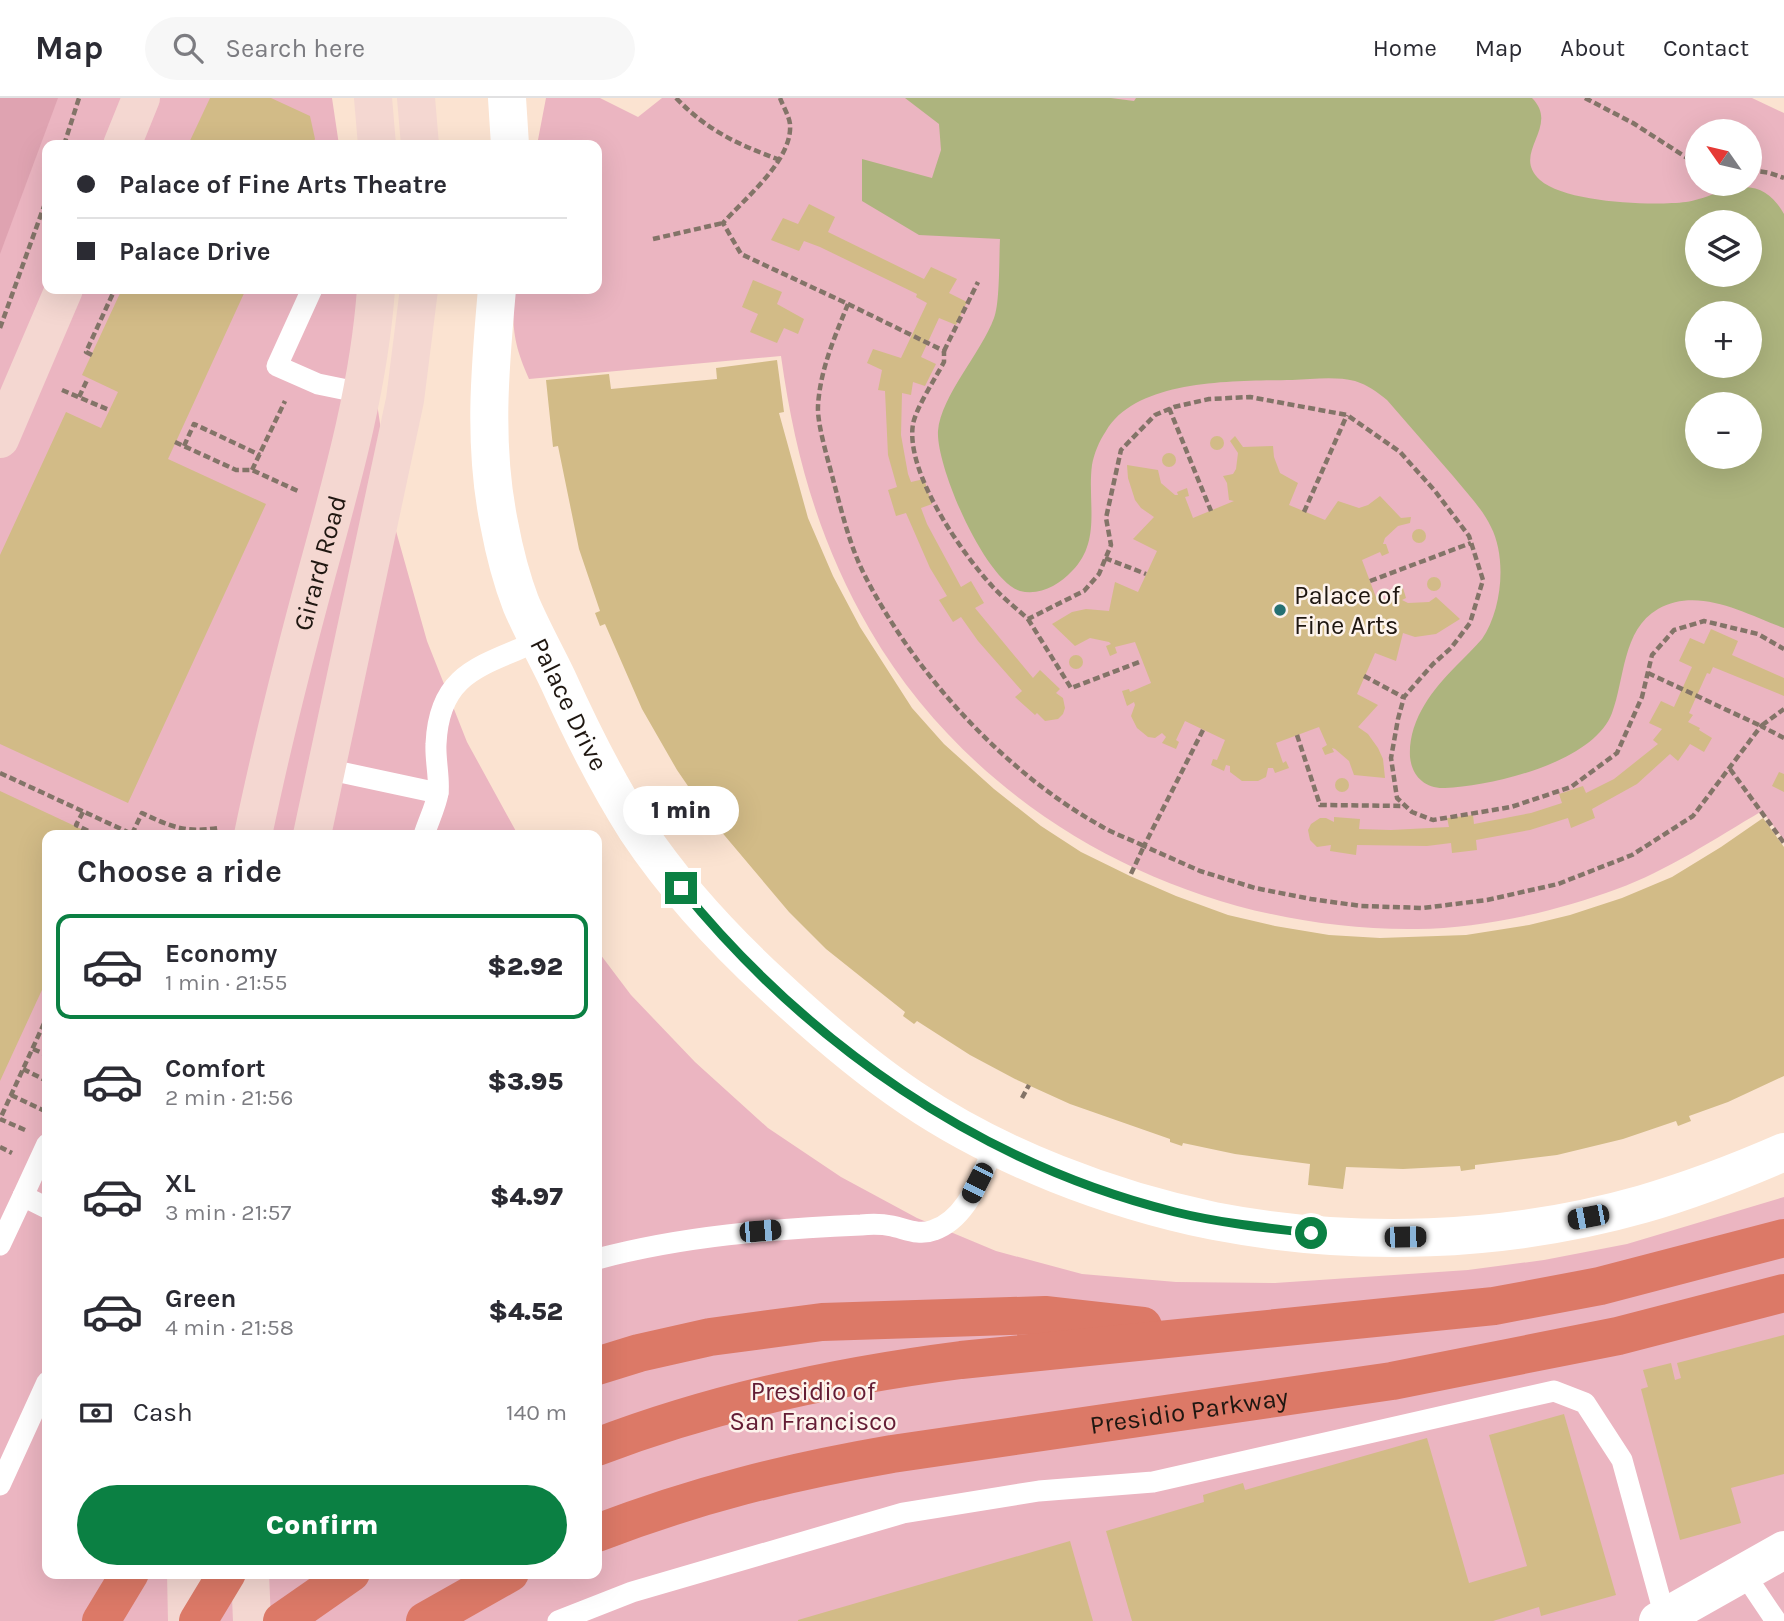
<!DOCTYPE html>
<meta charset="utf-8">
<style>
:root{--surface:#fff;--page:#f7f7f7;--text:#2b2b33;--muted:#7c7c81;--line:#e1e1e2;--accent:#0b8043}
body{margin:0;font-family:Karla,sans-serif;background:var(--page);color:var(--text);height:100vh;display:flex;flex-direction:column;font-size:26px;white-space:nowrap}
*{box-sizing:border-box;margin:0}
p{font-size:23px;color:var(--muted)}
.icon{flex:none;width:38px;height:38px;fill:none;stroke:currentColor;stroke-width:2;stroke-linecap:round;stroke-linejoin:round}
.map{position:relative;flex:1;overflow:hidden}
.sheet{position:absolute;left:42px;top:732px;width:560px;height:749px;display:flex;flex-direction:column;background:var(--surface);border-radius:14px;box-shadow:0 7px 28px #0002}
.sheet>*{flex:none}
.top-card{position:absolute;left:42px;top:42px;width:560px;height:154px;border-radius:14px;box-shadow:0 7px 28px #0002;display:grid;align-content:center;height:154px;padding:0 35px;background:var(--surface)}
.needle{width:46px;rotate:304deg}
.controls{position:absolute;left:1685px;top:21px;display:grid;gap:14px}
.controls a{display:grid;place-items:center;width:77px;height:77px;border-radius:50%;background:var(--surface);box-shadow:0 7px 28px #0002;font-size:35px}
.end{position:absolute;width:32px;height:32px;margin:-16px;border:9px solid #0b8043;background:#fff;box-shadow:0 0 0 4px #fff}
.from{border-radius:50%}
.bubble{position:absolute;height:49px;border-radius:24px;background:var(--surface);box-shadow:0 7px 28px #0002;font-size:23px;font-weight:800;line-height:49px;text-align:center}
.car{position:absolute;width:21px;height:42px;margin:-21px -10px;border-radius:9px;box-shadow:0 0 5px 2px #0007;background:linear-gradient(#222 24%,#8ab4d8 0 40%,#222 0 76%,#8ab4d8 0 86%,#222 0)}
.top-card b{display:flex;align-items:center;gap:24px;height:66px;font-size:26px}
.top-card b+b{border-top:2px solid var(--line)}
.top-card i{width:18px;height:18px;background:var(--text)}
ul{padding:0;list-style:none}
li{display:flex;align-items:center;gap:21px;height:105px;margin:0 14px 10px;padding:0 21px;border:4px solid transparent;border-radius:14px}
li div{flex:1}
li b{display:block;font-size:26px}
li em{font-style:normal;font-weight:800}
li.current{border-color:var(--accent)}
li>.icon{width:63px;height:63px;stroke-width:1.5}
h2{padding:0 35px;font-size:32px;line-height:84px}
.pay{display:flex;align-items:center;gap:18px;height:77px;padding:0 35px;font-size:26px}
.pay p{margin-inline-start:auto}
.action{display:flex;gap:14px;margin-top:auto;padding:14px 35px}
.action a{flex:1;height:80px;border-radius:42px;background:var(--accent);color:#fff;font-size:28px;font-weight:800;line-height:80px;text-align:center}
header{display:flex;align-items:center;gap:42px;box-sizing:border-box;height:98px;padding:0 35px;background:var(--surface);border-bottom:2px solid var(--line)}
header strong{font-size:33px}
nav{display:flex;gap:38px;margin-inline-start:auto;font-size:24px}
.search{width:490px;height:63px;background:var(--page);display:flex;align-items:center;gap:18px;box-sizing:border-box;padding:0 24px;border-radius:38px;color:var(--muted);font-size:26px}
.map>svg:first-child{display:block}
</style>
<header>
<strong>Map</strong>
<div class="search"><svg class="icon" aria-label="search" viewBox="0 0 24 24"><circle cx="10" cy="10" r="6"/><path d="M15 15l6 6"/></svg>Search here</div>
<nav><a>Home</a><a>Map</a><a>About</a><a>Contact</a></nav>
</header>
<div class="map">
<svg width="1784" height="1523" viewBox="0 0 1784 1523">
<rect width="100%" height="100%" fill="#fbe3d1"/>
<g fill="#ebb5c1" fill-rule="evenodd">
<polygon points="0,0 332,0 339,47 47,47 47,191 360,191 396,433 427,543 467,644 518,737 47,737 47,1475 597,1475 597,852 631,897 695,964 768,1030 841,1079 917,1120 996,1153 1082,1176 1176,1184 1275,1185 1468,1172 1544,1162 1627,1146 1784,1099 1784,1523 0,1523"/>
<path d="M546,0H600L638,19L662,0H1752L1784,15V742L1762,713C1716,740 1667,773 1617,791C1555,814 1483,830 1417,831C1199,834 981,723 870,532C819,444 795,358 781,258L529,281C513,245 512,229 514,191H597V47H537ZM1698,33H1750V86H1698ZM1698,124H1750V177H1698ZM1698,215H1750V268H1698ZM1698,306H1750V359H1698Z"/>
</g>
<polygon fill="#dfa3b1" points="0,0 58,0 0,156"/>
<path fill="#adb47e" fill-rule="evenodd" d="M905,0H1111L1134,3L1136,0H1532C1561,29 1510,55 1540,82C1566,105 1652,108 1686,104C1703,102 1727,89 1742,89C1762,88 1775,100 1784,116V530C1745,516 1699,488 1658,511C1622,532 1625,581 1612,615C1594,664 1493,688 1445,690C1426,691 1412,679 1410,659C1408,623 1432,592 1456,568C1465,559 1474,550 1482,541C1502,512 1507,460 1491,429C1482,410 1466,394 1453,378C1431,353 1409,327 1387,302C1377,294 1368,287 1355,283C1336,278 1312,281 1292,282C1238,283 1137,280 1106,333C1099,343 1094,356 1092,367C1087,404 1102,443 1072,473C1059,487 1040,498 1020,493C985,482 936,369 938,333C941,298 981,255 994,220C1000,206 999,159 1000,141L919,137L862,103V61L932,80L941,52L939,26ZM1698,124H1750V177H1698ZM1698,215H1750V268H1698ZM1698,306H1750V359H1698Z"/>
<g fill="#d2bb87">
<polygon points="210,0 271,0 310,18 315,41 312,47 188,47"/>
<polygon points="809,106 835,119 828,134 924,181 931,169 957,181 949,195 967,204 956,227 939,220 921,259 936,266 925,288 913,284 911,297 902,295 901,337 908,376 911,384 924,381 932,406 921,410 927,426 961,489 971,483 984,505 975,510 1033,580 1040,572 1060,591 1056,595 1063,600 1065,610 1063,616 1058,621 1045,623 1037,615 1035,617 1015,599 1022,593 978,543 961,519 953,524 939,502 947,498 930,470 906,415 896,418 888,392 897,389 888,357 885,293 878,292 882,272 867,265 873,251 901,260 927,205 916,199 917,196 820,149 804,143 799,153 771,142 783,120 798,126"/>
<polygon points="753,182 782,194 777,206 804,221 798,236 784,230 777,245 750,234 758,216 742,209"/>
<polygon points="122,191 246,191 168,361 266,406 128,705 0,646 0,457 66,314 101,330 118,294 82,277"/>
<polygon points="777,262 784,314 779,315 808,420 833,478 860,529 912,610 944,646 994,691 1041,728 1081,754 1130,778 1176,798 1228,817 1275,828 1329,837 1380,840 1466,837 1529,827 1570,817 1622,800 1672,779 1721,749 1763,720 1784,749 1784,978 1728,1004 1689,1018 1691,1023 1678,1028 1676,1023 1623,1041 1557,1057 1475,1067 1475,1071 1461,1073 1460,1068 1403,1071 1346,1069 1343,1091 1308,1087 1310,1066 1235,1056 1183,1045 1182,1048 1170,1044 1170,1041 1070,1006 1015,981 970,957 917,923 914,926 903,918 905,914 826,851 789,814 709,719 704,722 697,710 701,707 677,672 642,611 605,526 600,528 595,515 600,513 579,451 558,348 553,349 546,282 609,276 611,291 717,281 716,270"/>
<polygon points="1235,338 1243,349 1273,348 1274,359 1280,375 1298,385 1289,407 1325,422 1338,403 1359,410 1368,407 1380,398 1401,420 1411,419 1410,425 1398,428 1385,440 1383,446 1386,446 1389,455 1382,458 1380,454 1362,462 1377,502 1397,499 1395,492 1403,490 1406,500 1402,502 1408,505 1429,504 1436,499 1460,521 1436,536 1415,539 1403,535 1396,563 1375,555 1357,596 1378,607 1358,629 1368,636 1378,650 1383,661 1385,680 1354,677 1349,663 1335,651 1332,650 1334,654 1325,657 1322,650 1327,647 1319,629 1276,645 1283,665 1286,663 1289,670 1275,675 1273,670 1268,670 1266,679 1258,683 1242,683 1230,674 1230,668 1226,667 1224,673 1211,667 1213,661 1217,662 1225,642 1185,623 1176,642 1179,644 1176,651 1162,645 1166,639 1162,635 1155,640 1148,639 1137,630 1131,618 1135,607 1134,604 1127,608 1122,593 1129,591 1130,594 1151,585 1135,544 1115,549 1117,555 1110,558 1106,548 1111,546 1109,544 1090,540 1075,548 1052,526 1072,514 1086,511 1109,513 1115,484 1138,494 1157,453 1133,441 1154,419 1141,410 1135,402 1128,380 1127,367 1158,372 1161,385 1175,397 1178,397 1177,394 1187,390 1189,398 1185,399 1193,420 1234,403 1229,402 1227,385 1223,378 1233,376 1236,371 1238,355 1230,343"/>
<circle cx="1217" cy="345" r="7"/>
<circle cx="1169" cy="362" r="7"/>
<circle cx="1419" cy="438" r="7"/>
<circle cx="1434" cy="486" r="7"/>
<polygon points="1711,531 1738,543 1732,557 1784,580 1784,598 1713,569 1710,576 1707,575 1689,615 1693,617 1688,624 1700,630 1699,632 1712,640 1704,654 1690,646 1678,663 1670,656 1637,686 1592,711 1595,720 1571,730 1568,720 1530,732 1476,742 1477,752 1452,755 1451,745 1427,748 1357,747 1356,757 1330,753 1331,747 1317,749 1310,742 1308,732 1311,726 1320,720 1326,720 1334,724 1334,719 1360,721 1359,731 1391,732 1449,729 1447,720 1473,717 1474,726 1531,715 1562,705 1559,696 1583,688 1586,695 1614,681 1658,646 1653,642 1662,631 1649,625 1661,603 1674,609 1692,569 1679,563 1690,540 1704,546"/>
<circle cx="1076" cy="564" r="7"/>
<polygon points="1779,674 1784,676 1784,694 1772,688"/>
<circle cx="1342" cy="687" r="7"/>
<polygon points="0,693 94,737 47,737 47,881 0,983"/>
<polygon points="1784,1237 1784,1376 1731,1390 1741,1425 1680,1442 1641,1291 1648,1289 1643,1272 1671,1265 1675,1282 1681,1280 1677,1265"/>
<polygon points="1564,1316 1616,1497 1541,1518 1539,1509 1493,1523 1132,1523 1106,1433 1204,1404 1203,1397 1243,1385 1245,1392 1427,1340 1469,1485 1527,1468 1489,1337"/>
<polygon points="1070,1443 1093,1523 798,1523 798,1522"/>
</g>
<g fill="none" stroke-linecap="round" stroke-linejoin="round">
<g stroke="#837468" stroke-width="4.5" stroke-dasharray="7 3.5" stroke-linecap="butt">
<path d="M676,0C708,33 737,46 780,62"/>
<path d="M780,0C783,8 789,18 790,26C793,62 745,100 723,125L741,156L848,206C835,238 820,272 818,308C817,327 829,365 834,385C842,415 850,448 864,476C914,575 1004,674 1101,728C1114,736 1130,741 1144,748L1130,778"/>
<polyline points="1585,0 1633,25 1698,67"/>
<polyline points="64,47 79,0"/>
<polyline points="1750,72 1770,75 1784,80"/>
<polyline points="653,141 723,125"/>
<path d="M848,206L944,253V264C936,279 916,310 913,326C905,374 961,454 992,488C1003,500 1016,510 1028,521L1084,493L1099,476L1111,447L1106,420L1121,352L1155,317L1174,309L1209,301L1250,299L1347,317L1400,354L1435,393L1469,438L1483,482L1470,525L1451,550L1433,566L1404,599L1398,621L1391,660L1397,700L1412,714L1433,722L1511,709L1571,689L1617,655L1642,599L1652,557L1674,532L1704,523L1758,536L1784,551"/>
<polyline points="0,230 47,100"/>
<polyline points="944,253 978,184"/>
<polyline points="92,257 86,254 114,193 110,191"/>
<polyline points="62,292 109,312"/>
<polyline points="79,299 88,280"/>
<polyline points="1169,310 1211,413"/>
<polyline points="175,344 236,372 252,372 300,394"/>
<polyline points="184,348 194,326 260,357"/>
<polyline points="252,372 285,303"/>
<polyline points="1304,414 1347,317"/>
<polyline points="1105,460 1146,476"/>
<polyline points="1370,483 1471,445"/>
<polyline points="1028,521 1071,590 1142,563"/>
<polyline points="1648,575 1761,628 1784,611"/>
<polyline points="1364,578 1403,599"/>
<polyline points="1203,632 1144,748 1200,773 1255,790 1311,801 1361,808 1423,810 1487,802 1558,786 1632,757 1693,718 1761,628 1784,640"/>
<polyline points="1297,637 1320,707 1404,708"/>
<polyline points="1730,671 1784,745"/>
<polyline points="0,675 132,736"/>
<polyline points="83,714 76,727 97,737"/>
<path d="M132,736L142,715C171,729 186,735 218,730"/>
<polyline points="33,951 47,957"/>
<polyline points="23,971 47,983"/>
<polyline points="11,997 47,1014"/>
<polyline points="1022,1000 1029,987"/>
<polyline points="25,1032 0,1021 47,919"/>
<polyline points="0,1049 12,1055"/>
</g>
<g stroke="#fff" stroke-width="21">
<polyline points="312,191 277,268 318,286 362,295"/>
<polyline points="326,671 438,695"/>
<path d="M424,737C428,724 436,708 438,695C440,682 435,661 436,646C439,574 482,568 538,543"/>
<polyline points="23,1098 47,1046"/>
<polyline points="0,1147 23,1098 47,1110"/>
<path d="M597,1161C683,1138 772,1131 861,1127C871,1126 882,1126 892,1128C906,1131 919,1138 934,1132C968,1120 980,1078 995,1049"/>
<polyline points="0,1387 47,1284"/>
<polyline points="1743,1474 1776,1523"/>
<polyline points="558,1523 632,1494 903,1415 1039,1393 1153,1384 1554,1293 1585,1305 1622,1362 1665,1519"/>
</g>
<g stroke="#fff" stroke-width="38">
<polyline points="507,0 510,47"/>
<path id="s1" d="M497,191C490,270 483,346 499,425C504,452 511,480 521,506C532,532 546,557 558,582C581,633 607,685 637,732C675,789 722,840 773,887C816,927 862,967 911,1000C998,1059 1111,1102 1214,1123C1354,1150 1506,1145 1643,1106C1691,1092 1738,1074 1784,1054"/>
<polyline points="1658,1523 1784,1452"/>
</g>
<g stroke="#f4d7d1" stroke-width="38">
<polyline points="373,0 377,47"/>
<polyline points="416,0 420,47"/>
<polyline points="122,47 141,0"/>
<polyline points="0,341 64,191"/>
<path id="s2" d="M253,737C271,650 293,563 316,478C342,383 369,289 376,191"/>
<polyline points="312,737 405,302 419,191"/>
<polyline points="186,1475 187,1523"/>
<polyline points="250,1475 252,1523"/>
</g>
<g stroke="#dc7967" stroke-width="38">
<polyline points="597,1268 639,1255 710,1239 822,1224 1045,1217 1143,1228"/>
<path d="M597,1349C714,1304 836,1278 961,1262L1494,1208L1600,1188L1784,1140"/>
<path id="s3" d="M597,1435C696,1397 788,1374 892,1356L1392,1283L1618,1238L1784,1195"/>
<polyline points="101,1523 130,1475"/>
<polyline points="198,1523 227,1475"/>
<polyline points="282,1523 351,1475"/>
<polyline points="425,1523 510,1475"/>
</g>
</g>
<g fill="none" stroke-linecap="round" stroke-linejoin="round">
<path stroke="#0b8043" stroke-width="9" d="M681,790C807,945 980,1066 1175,1114C1220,1125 1266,1130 1311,1135"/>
</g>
<circle fill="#257072" stroke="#fdf3ec" stroke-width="2.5" cx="1280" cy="512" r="7"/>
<g text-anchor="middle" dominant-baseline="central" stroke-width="5" stroke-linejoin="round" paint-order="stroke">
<g font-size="26" fill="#1f1711" stroke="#fdf3ec">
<text stroke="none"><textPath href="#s2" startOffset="280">Girard Road</textPath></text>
<text stroke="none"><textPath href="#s1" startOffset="430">Palace Drive</textPath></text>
<text stroke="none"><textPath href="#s3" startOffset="606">Presidio Parkway</textPath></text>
</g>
<g font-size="26" fill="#1f1711" stroke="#fdf3ec" text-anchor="start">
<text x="1294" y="497">Palace of<tspan x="1294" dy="30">Fine Arts</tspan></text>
</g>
<g font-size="26" fill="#641d35" stroke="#fdf3ec">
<text x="813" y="1293">Presidio of<tspan x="813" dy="30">San Francisco</tspan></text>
</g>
</g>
</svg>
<div class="controls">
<a><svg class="needle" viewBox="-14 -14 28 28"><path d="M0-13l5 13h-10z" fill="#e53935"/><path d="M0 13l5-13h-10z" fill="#7c7c81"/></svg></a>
<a><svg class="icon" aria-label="layers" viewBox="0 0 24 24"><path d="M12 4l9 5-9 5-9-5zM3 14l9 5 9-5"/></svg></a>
<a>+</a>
<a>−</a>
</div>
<i class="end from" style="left:1311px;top:1135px"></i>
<i class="end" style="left:681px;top:790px"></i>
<div class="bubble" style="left:623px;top:688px;width:116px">1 min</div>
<i class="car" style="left:977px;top:1085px;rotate:207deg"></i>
<i class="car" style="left:1588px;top:1119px;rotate:259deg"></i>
<i class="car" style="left:760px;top:1133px;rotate:85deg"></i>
<i class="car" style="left:1405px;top:1139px;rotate:89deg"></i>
<div class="top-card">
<b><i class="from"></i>Palace of Fine Arts Theatre</b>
<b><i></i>Palace Drive</b>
</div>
<section class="sheet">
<h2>Choose a ride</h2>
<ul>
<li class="current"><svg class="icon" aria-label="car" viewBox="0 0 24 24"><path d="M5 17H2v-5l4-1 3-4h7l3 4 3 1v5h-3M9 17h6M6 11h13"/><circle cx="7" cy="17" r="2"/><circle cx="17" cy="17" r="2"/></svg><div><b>Economy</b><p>1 min · 21:55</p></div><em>$2.92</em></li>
<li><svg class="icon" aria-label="car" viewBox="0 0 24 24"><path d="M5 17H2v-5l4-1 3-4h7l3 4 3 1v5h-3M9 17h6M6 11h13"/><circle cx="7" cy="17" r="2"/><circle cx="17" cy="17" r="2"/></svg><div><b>Comfort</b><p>2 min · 21:56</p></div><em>$3.95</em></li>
<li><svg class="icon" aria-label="car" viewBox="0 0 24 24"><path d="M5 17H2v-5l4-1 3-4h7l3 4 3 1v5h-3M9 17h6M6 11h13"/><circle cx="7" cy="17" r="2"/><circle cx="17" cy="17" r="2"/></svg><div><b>XL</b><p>3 min · 21:57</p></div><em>$4.97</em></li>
<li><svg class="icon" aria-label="car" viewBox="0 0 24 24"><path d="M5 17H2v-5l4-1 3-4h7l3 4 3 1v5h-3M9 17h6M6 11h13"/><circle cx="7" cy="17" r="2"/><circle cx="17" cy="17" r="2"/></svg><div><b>Green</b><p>4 min · 21:58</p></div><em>$4.52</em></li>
</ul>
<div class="pay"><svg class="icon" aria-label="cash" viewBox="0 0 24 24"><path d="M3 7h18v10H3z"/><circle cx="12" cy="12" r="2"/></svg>Cash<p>140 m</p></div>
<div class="action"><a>Confirm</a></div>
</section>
</div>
